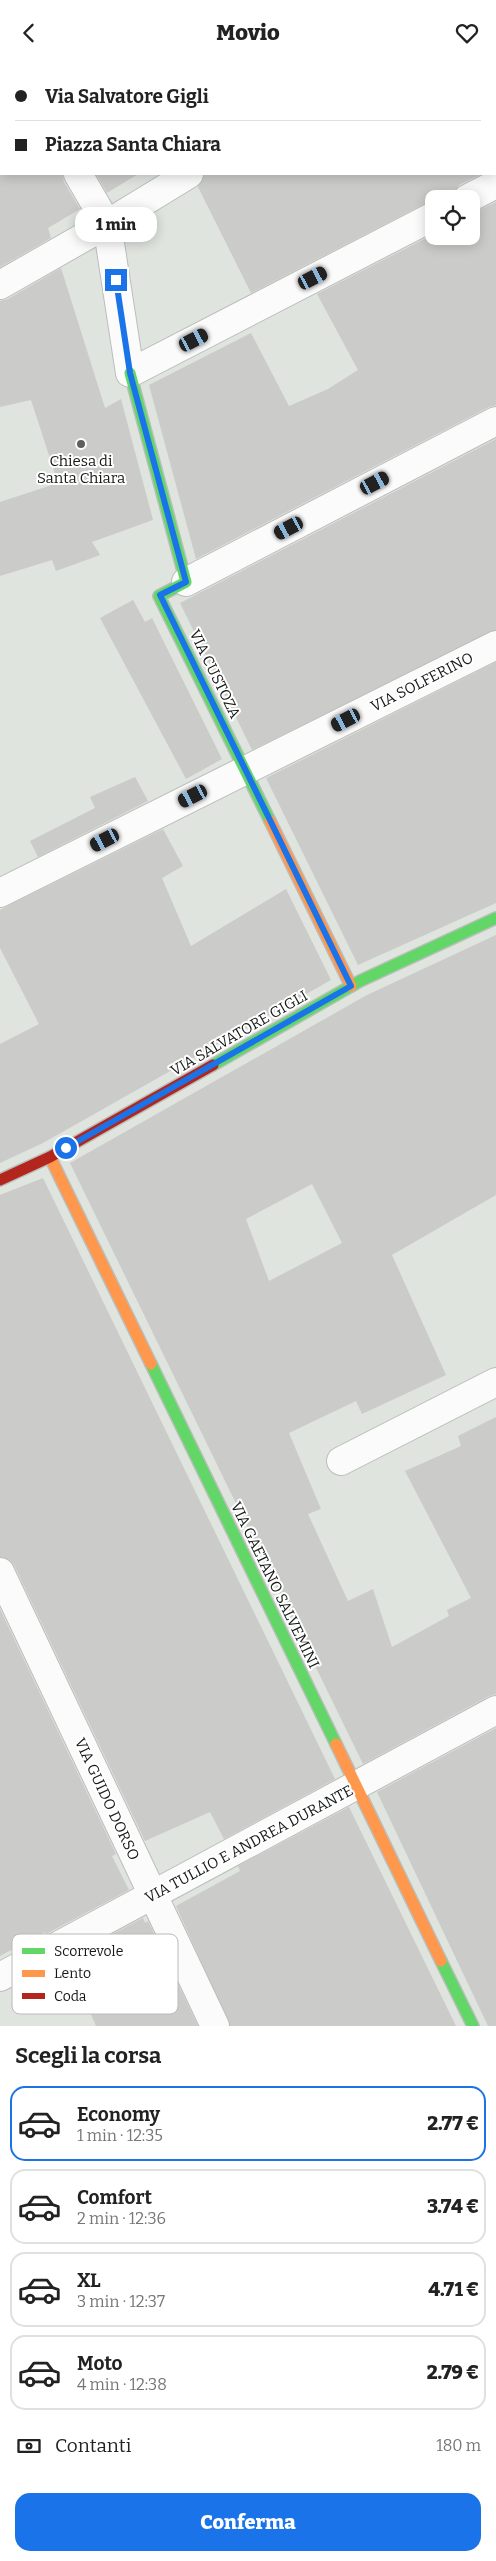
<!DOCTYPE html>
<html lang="it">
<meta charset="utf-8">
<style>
:root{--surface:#fff;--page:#f2f2f2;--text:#222;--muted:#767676;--line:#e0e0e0;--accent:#1a73e8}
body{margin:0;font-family:Bitter,serif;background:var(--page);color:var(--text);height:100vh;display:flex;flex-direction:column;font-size:19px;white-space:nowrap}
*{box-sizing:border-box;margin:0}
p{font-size:16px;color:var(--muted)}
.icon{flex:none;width:28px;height:28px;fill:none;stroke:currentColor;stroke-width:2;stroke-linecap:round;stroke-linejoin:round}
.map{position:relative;height:1961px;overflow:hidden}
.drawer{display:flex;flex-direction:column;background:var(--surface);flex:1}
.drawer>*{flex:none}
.hud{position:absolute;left:0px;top:0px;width:496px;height:110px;box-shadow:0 2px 12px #0003;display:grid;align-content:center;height:110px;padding:0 15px;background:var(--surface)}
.fabs{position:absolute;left:425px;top:125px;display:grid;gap:10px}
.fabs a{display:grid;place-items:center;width:55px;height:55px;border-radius:10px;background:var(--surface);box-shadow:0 2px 12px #0003;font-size:25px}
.end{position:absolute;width:22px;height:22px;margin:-11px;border:6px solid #1a73e8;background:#fff;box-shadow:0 0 0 2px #fff}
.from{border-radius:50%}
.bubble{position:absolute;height:35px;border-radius:15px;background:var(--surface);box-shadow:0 2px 12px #0003;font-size:16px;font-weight:800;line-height:35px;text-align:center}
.car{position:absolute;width:15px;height:30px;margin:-15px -8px;border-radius:6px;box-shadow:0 0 4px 1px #0007;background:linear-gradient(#222 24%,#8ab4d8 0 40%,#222 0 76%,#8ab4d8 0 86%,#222 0)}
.hud b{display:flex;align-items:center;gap:18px;height:48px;font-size:19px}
.hud b+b{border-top:1px solid var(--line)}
.hud i{width:12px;height:12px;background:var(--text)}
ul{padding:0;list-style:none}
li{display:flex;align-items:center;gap:15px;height:75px;margin:0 10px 8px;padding:0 5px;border:2px solid var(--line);border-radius:15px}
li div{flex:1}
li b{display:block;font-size:19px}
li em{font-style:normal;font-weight:800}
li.active{border-color:var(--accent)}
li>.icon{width:45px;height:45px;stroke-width:1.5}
h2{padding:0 15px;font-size:22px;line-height:60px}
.pay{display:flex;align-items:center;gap:12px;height:55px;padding:0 15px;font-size:19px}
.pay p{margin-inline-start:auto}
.cta{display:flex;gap:10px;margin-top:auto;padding:10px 15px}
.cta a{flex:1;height:58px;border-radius:15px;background:var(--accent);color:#fff;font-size:20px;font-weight:800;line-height:58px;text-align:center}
header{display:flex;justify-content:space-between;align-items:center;height:65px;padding:0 15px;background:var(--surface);font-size:22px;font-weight:800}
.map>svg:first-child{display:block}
</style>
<header><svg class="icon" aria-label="back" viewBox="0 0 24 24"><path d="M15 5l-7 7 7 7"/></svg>Movio<svg class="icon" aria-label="heart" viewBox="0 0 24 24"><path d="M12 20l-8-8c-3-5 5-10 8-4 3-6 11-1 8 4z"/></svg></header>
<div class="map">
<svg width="496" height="1961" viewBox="0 0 496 1961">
<rect width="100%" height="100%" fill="#dfe4df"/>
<g fill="#cbcbca" fill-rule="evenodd">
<polygon points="0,109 62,109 64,117 80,144 48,163 51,173 0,202"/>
<polygon points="96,109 138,109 107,128"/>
<polygon points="205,109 482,109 459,120 454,126 451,134 434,134 251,228 198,122"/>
<polygon points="496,137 496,340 489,342 196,494 149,320 251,268 289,341 328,324 358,305 317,229 434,169 434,171 471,171 471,149"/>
<polygon points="61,203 105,343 121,334 153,455 92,477 100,490 56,506 52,495 0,511 0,437 58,418 31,335 0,342 0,236 8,234"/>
<polygon points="496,374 496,565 252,685 180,538"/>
<polygon points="133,535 145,557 152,553 222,694 186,714 100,553"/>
<polygon points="496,597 496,838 358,900 266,713"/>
<polygon points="135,712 148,736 38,792 30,776 95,743 90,732"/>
<polygon points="163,764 183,801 162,813 191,881 286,824 331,915 43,1078 0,1098 0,979 39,959 0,883 0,845"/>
<path d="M496,870V1130L392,1190L446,1310L362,1349L356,1336L289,1368L321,1444L308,1449L348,1536L373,1524L392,1582L449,1551L447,1545L471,1533L405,1406L461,1381L458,1371L496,1352V1629L489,1631L363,1699L70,1098L367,930ZM312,1119L342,1178L269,1216L246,1154Z"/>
<polygon points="43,1113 335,1714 224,1774 210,1747 145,1776 14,1500 8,1494 0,1492 0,1130"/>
<polygon points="0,1544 116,1789 112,1791 129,1825 46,1869 45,1867 0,1891"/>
<polygon points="496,1663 496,1961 488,1961 377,1727"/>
<polygon points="349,1742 456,1961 230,1961 176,1841 240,1806 238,1801"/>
<polygon points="143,1853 145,1858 148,1856 198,1961 96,1961 80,1924 75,1927 60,1897"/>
</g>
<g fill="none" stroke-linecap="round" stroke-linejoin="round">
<defs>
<g id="street">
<polyline points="16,0 17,1"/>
<polyline points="357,1 359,0"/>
<polyline points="189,109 107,159 130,308 434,151"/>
<polyline points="467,134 496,119"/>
<polyline points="0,220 107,159 78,109"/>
<polyline points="186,517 496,356"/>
<polyline points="0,828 496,580"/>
<polyline points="341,1396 496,1317"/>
<polyline points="0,1507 215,1961"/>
<polyline points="0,1912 496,1645"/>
</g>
<g id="fast">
<polyline points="130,308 186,517 159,531 270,756"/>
<polyline points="213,1000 360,916 496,853"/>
<polyline points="151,1299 336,1679"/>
<polyline points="441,1896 473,1961"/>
</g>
<g id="slow">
<polyline points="270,756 351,921"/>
<polyline points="50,1092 151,1299"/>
<polyline points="336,1679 441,1896"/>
</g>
<polyline id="jam" points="0,1115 50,1092 213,1000"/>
</defs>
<use href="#street" stroke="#babeba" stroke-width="30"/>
<use href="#fast" stroke="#babeba" stroke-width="14"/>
<use href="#slow" stroke="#babeba" stroke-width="14"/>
<use href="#jam" stroke="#babeba" stroke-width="14"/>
<use href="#street" stroke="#fafbfa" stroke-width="28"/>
<use href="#fast" stroke="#63d668" stroke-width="11"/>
<use href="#slow" stroke="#ff974d" stroke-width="11"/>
<use href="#jam" stroke="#b3261e" stroke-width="11"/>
</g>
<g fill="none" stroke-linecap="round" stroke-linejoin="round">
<polyline stroke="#1a73e8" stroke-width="6" points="66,1083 351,921 160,530 186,517 130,308 116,215"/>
</g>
<circle fill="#5c615d" stroke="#fff" stroke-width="2" cx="81" cy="379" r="5"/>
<g text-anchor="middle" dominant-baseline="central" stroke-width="4" stroke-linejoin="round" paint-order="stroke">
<g font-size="15" fill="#161a17" stroke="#fff">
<text x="81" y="396">Chiesa di<tspan x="81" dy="17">Santa Chiara</tspan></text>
</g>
<g font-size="15" fill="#161a17" stroke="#fff">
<text transform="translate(215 609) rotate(64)">VIA CUSTOZA</text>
<text transform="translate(422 617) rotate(-27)">VIA SOLFERINO</text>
<text transform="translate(239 968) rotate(-30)">VIA SALVATORE GIGLI</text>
<text transform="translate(275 1520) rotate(64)">VIA GAETANO SALVEMINI</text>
<text transform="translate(107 1734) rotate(65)">VIA GUIDO DORSO</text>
<text transform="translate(249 1779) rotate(-28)">VIA TULLIO E ANDREA DURANTE</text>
</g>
</g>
<rect x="12" y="1869" width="166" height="80" rx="8" fill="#fff" stroke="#b9bab9" stroke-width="1"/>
<rect x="22" y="1883" width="23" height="6" fill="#63d668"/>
<rect x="22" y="1905" width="23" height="7" fill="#ff974d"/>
<rect x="22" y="1928" width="23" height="6" fill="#b3261e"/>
<g font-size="14" fill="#161a17">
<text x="54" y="1891">Scorrevole</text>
<text x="54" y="1913">Lento</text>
<text x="54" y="1936">Coda</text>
</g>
</svg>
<div class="fabs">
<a><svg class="icon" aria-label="locate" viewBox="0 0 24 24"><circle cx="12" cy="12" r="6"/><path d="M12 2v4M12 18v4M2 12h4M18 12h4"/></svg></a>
</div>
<i class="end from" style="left:66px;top:1083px"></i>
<i class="end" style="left:116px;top:215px"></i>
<div class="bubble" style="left:75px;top:142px;width:82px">1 min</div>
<i class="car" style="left:313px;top:213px;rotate:63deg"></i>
<i class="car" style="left:194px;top:275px;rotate:63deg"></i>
<i class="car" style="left:375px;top:418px;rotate:62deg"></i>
<i class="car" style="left:289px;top:463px;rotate:242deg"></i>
<i class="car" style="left:346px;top:655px;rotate:243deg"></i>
<i class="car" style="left:193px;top:731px;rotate:243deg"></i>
<i class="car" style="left:105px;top:775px;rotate:243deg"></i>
<div class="hud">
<b><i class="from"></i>Via Salvatore Gigli</b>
<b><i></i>Piazza Santa Chiara</b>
</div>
</div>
<section class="drawer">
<h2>Scegli la corsa</h2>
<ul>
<li class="active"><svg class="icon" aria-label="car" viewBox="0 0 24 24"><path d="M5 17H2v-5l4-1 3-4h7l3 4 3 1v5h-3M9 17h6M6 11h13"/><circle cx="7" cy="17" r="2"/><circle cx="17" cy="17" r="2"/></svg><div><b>Economy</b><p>1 min · 12:35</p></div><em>2.77 €</em></li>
<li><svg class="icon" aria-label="car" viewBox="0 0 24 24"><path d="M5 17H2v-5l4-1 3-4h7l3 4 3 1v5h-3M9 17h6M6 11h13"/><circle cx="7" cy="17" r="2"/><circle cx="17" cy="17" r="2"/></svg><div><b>Comfort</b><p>2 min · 12:36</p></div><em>3.74 €</em></li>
<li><svg class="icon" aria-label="car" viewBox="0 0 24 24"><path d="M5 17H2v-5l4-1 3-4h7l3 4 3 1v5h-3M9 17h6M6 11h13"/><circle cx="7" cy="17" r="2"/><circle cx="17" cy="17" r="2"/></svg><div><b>XL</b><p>3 min · 12:37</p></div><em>4.71 €</em></li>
<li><svg class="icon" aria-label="car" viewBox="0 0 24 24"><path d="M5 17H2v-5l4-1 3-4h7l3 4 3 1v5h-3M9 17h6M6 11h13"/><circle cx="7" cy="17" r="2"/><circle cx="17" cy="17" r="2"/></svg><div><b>Moto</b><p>4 min · 12:38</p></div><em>2.79 €</em></li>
</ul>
<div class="pay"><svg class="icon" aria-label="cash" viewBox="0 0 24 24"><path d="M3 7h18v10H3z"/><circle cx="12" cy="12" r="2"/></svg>Contanti<p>180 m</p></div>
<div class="cta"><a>Conferma</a></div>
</section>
